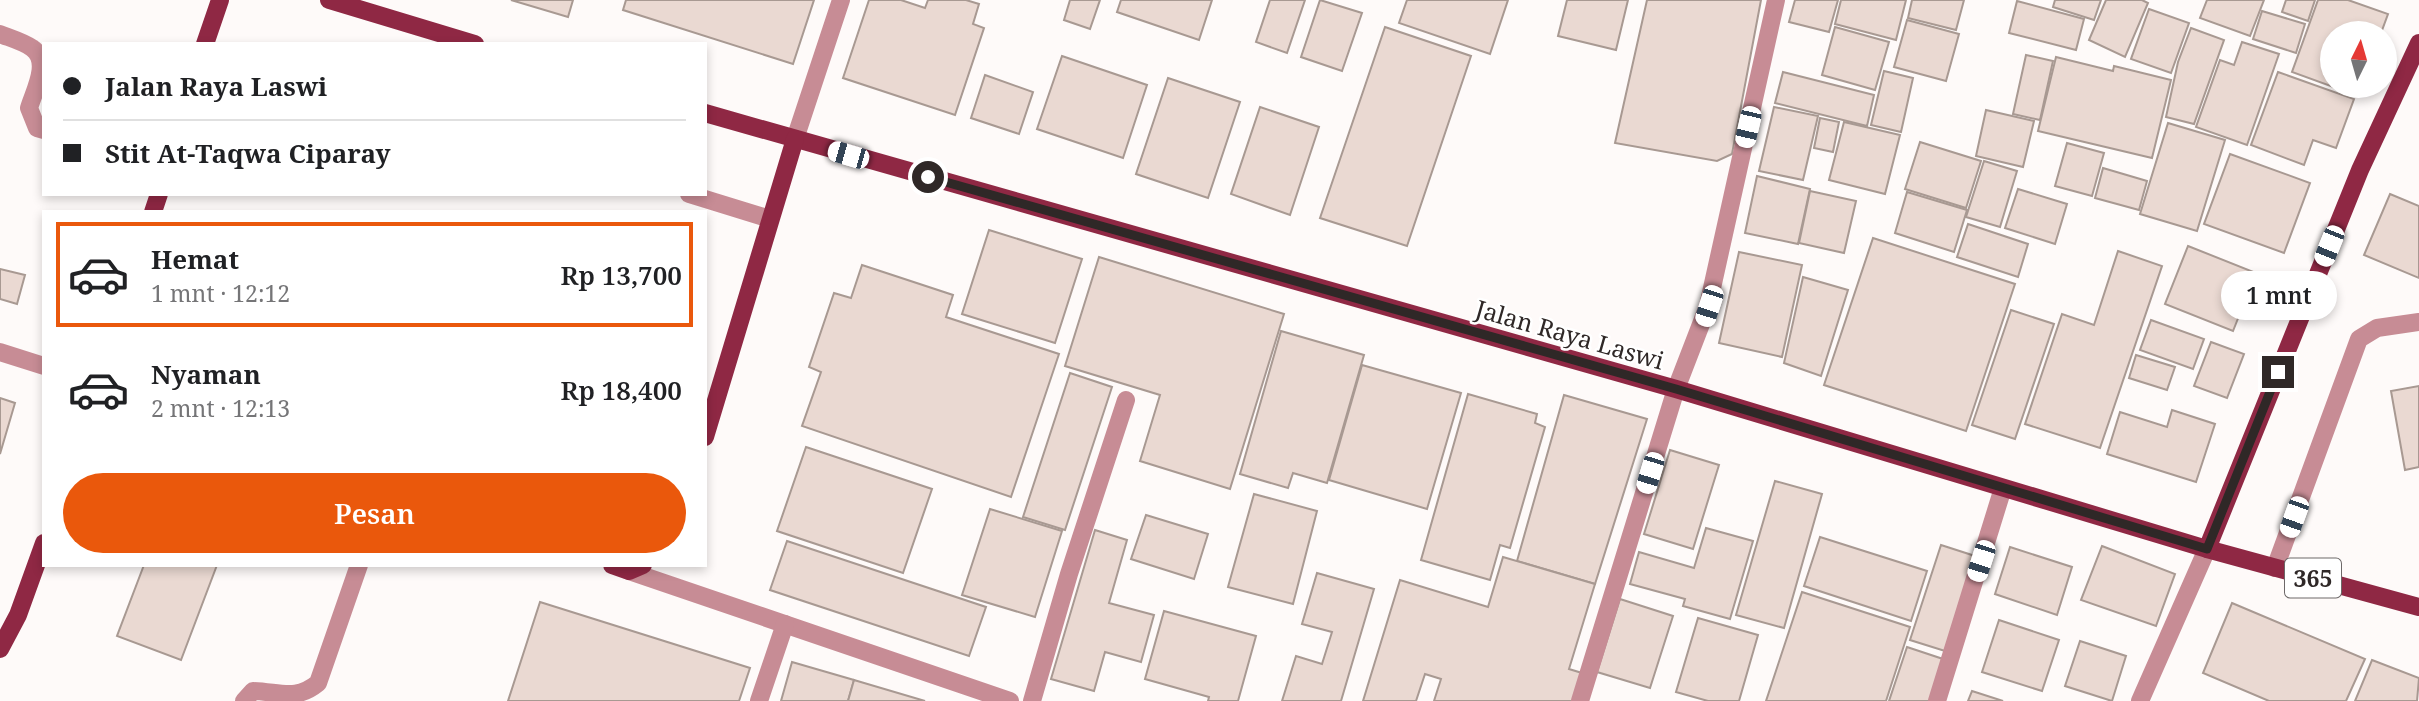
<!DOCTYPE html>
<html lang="id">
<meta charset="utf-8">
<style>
:root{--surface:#fff;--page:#f2f2f2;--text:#202124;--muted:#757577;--line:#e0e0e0;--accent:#ea580c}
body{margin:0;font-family:"Noto Serif",serif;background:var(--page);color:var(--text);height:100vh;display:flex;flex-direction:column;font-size:26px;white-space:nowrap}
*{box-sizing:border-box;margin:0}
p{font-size:23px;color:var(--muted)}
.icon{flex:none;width:38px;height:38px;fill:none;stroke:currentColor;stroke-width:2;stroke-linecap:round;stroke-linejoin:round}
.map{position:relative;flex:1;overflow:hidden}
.details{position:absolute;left:42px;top:210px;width:665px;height:357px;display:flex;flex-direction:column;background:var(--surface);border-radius:0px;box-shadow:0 4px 10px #0003}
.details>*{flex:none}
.top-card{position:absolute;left:42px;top:42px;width:665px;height:154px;border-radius:0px;box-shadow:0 4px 10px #0003;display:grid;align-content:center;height:154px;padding:0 21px;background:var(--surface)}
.needle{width:46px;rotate:5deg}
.fabs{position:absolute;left:2320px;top:21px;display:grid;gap:14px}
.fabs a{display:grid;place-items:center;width:77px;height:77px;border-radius:50%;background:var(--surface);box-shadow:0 4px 10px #0003;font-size:35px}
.end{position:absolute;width:32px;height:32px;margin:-16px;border:9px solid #2f2827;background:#fff;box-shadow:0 0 0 4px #fff}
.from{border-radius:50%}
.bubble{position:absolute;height:49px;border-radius:24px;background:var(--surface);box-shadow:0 4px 10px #0003;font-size:23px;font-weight:600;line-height:49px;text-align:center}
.car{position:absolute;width:21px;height:42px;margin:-21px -10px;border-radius:9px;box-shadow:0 0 5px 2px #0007;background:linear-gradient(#fff 24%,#345 0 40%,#fff 0 76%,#345 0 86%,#fff 0)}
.top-card b{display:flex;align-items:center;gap:24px;height:66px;font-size:26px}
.top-card b+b{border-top:2px solid var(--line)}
.top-card i{width:18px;height:18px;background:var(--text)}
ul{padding:12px 0 0;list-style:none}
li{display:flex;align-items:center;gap:21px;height:105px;margin:0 14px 10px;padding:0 7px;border:4px solid transparent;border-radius:0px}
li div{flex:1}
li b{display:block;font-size:26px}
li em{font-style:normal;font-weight:600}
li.on{border-color:var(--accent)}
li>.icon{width:63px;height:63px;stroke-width:1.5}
.cta{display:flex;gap:14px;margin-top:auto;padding:14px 21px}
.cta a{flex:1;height:80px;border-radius:42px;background:var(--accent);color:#fff;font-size:28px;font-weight:600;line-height:80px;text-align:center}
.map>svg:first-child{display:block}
</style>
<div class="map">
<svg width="2419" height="701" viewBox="0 0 2419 701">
<rect width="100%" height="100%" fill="#fefaf9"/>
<g fill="#ead9d2" stroke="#a89992" stroke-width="2">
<polygon points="511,0 573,0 568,17"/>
<polygon points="626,0 814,0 793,64 623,10"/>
<polygon points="869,0 901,0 925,8 928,0 966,0 979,4 973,24 984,28 955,115 843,78"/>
<polygon points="1070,0 1100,0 1090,29 1064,20"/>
<polygon points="1121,0 1212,0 1199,40 1117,12"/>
<polygon points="1270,0 1305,0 1287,53 1256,42"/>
<polygon points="1320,0 1362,13 1342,71 1301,57"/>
<polygon points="1407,0 1508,0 1490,54 1399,23"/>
<polygon points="1567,0 1628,0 1616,50 1558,36"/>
<polygon points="1647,0 1761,0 1732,154 1717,161 1615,143"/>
<polygon points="1795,0 1838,0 1829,32 1789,22"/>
<polygon points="1841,0 1906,0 1896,40 1835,24"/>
<polygon points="1912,0 1964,0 1956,30 1908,18"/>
<polygon points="2055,0 2101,0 2094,20 2053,7"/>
<polygon points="2106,0 2142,0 2148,3 2125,57 2089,40"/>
<polygon points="2207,0 2264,0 2250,36 2200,18"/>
<polygon points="2286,0 2315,0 2308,21 2282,12"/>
<polygon points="2318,0 2348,0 2388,14 2381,33 2333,33 2333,86 2361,86 2358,96 2292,72"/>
<polygon points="2017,1 2084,19 2076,50 2009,33"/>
<polygon points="2149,9 2189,23 2171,73 2131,59"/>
<polygon points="2262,11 2305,24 2296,53 2253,39"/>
<polygon points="1907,20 1959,34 1946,81 1894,67"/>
<polygon points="1385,27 1471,56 1407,246 1320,218"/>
<polygon points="1835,27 1889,42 1875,90 1822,75"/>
<polygon points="2191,28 2224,40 2194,124 2166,117 2178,62"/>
<polygon points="2242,42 2279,54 2247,145 2196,127 2220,60 2234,65"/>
<polygon points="2026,55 2053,61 2040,120 2013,114"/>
<polygon points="1062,56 1147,85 1123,158 1037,129"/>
<polygon points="2056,57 2113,71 2114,66 2171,80 2152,158 2038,131"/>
<polygon points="1884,71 1913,78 1901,132 1871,125"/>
<polygon points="1783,72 1874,95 1867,126 1775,103"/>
<polygon points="2278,72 2354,99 2336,148 2313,140 2304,165 2251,145"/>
<polygon points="985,75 1033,92 1019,134 971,118"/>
<polygon points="1168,78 1240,102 1208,198 1136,174"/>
<polygon points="1260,107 1319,127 1290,215 1231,194"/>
<polygon points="1774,107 1818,116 1803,180 1759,171"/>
<polygon points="1986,110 2034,121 2023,167 1976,156"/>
<polygon points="1820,118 1839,122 1833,152 1814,148"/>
<polygon points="1844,122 1900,135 1885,194 1829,180"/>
<polygon points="2168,123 2225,140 2197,231 2140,214"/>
<polygon points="1920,142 1981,161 1966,208 1905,189"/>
<polygon points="2067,143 2104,153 2092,196 2055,186"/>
<polygon points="2230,154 2310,183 2284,253 2204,224"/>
<polygon points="1984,161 2017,171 2000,227 1966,217"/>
<polygon points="2103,168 2147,181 2139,210 2095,198"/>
<polygon points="1757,176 1810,189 1798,244 1745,233"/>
<polygon points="2018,189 2067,204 2055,244 2005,228"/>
<polygon points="1810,191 1856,201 1844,253 1799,243"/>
<polygon points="1907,192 1967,210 1954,252 1895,233"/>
<polygon points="2390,194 2419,206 2419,278 2364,255"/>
<polygon points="1968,224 2028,244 2018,277 1957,257"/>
<polygon points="989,230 1082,259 1055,343 962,314"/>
<polygon points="1873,238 2015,284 1966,431 1824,385"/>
<polygon points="2188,246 2256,273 2233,331 2165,304"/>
<polygon points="2118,251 2162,266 2100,448 2025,424 2062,314 2094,325"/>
<polygon points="1739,252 1802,265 1782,357 1719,343"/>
<polygon points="1099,257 1284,314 1230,489 1140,461 1160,395 1065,366"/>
<polygon points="862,265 953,295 946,317 1059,354 1011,497 802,426 821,372 809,367 834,293 851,298"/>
<polygon points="0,269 25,275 17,304 0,299"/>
<polygon points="1803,277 1848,290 1821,376 1784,363"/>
<polygon points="2011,310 2054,324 2015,439 1972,425"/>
<polygon points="2151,320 2204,339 2193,369 2140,350"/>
<polygon points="1281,331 1364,355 1327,483 1293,473 1288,488 1240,474"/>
<polygon points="2211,342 2244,354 2227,398 2194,386"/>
<polygon points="2136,355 2175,367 2167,390 2129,378"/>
<polygon points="1362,365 1461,393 1427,509 1329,480"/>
<polygon points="1070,373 1112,387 1065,530 1023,517"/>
<polygon points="2419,386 2419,467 2405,470 2391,391"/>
<polygon points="1468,394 1537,414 1535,423 1545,427 1510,548 1500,545 1490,580 1421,560"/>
<polygon points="1564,395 1647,419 1595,584 1517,561"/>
<polygon points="0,398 15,403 0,454"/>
<polygon points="2172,410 2215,424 2196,482 2107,454 2120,412 2167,427"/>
<polygon points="806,447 932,489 903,573 777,531"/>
<polygon points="1670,450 1719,465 1693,549 1644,534"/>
<polygon points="1775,481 1822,494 1784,628 1736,615"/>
<polygon points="1254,494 1317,511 1293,604 1228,587"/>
<polygon points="990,509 1062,531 1035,617 962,595"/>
<polygon points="1146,515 1208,534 1194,579 1131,559"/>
<polygon points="1706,528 1753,541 1730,619 1683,606 1685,599 1630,584 1639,552 1694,568"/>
<polygon points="1095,530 1127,540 1109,603 1154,615 1141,662 1105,652 1094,691 1051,679"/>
<polygon points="1820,537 1927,571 1911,621 1804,586"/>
<polygon points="787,541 986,607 969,656 770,590"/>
<polygon points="1941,545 1975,556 1945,651 1910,640"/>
<polygon points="2102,546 2175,574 2156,626 2081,600"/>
<polygon points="2010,547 2072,567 2057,615 1995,594"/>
<polygon points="1503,557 1595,584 1569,669 1582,673 1573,701 1434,701 1441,679 1425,674 1416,701 1363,701 1400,580 1488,607"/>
<polygon points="144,565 217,565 181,660 117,636"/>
<polygon points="1317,573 1374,589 1341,701 1282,701 1296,656 1322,664 1332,632 1302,624"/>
<polygon points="1802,592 1910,627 1886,701 1766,701"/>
<polygon points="1620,599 1673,616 1650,688 1597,672"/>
<polygon points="540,602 750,668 739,701 508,701"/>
<polygon points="2232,603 2365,659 2346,701 2269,701 2203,673"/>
<polygon points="1164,611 1256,636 1238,701 1208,701 1209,697 1145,679"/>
<polygon points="1698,618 1758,635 1739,701 1708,701 1676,692"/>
<polygon points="1999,620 2059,640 2042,691 1982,672"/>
<polygon points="2080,641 2126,656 2112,701 2065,686"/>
<polygon points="1907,647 1946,660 1932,701 1889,701"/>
<polygon points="2372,660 2419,678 2417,701 2355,701"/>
<polygon points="792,662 854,680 848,701 781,701"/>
<polygon points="854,680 925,701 848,701"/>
<polygon points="1972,691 2003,701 1968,701"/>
</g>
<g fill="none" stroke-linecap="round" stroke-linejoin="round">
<g stroke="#c78c95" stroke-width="18">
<path d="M0,34C10,38 24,42 32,48C51,61 34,91 29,108L37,128L44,130"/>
<polyline points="795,139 841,0"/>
<polyline points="689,194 770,219"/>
<polyline points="0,352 44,366"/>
<polyline points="2275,568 2359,339 2377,328 2419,322"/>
<polyline points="629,571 1010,701"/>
<path d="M244,701L253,691C281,692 296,701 318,683L359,565"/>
<polyline points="759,701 785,624"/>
<polyline points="1032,701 1069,574 1126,400"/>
<polyline points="1580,701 1676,389 1708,306 1776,0"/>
<polyline points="1937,701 2003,488"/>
<polyline points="2140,701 2207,549"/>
</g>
<g stroke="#8f2844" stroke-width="18">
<polyline points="329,0 475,44"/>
<polyline points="205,44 220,0"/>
<polyline points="705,113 1676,389 2207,549 2419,607"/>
<polyline points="153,212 159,194"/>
<polyline points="705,437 795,139"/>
<polyline points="2207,549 2360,170 2419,43"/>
<polyline points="612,565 629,571 643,565"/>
<polyline points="0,649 18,615 44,543"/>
</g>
</g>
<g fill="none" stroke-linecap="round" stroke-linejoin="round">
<polyline stroke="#2f2827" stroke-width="9" points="928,177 1676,389 2207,549 2278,372"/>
</g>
<g text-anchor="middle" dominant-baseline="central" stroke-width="5" stroke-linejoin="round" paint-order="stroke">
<rect fill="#fff" stroke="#6d6868" stroke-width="2" x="2285" y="558.5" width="56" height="39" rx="5"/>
<g font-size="23" font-weight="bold" fill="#2f2827">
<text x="2313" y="578">365</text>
</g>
<g font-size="24" fill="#2f2827" stroke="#fff">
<text transform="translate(1570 334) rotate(16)">Jalan Raya Laswi</text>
</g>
</g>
</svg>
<div class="fabs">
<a><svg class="needle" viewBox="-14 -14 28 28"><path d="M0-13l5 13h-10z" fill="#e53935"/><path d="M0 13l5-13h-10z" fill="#757577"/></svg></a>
</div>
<i class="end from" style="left:928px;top:177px"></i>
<i class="end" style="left:2278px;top:372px"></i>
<div class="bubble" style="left:2221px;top:271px;width:116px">1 mnt</div>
<i class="car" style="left:1748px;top:127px;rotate:193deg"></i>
<i class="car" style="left:848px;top:155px;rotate:286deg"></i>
<i class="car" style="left:2329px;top:246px;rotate:202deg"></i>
<i class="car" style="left:1709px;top:306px;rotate:198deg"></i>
<i class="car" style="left:1650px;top:473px;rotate:197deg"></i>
<i class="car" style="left:2294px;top:517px;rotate:200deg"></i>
<i class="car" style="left:1981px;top:561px;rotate:198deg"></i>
<div class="top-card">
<b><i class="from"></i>Jalan Raya Laswi</b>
<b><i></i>Stit At-Taqwa Ciparay</b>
</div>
<section class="details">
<ul>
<li class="on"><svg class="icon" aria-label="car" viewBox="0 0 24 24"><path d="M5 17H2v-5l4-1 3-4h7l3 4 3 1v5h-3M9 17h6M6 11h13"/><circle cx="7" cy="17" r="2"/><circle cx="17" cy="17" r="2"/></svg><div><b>Hemat</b><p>1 mnt · 12:12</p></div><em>Rp 13,700</em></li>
<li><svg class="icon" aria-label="car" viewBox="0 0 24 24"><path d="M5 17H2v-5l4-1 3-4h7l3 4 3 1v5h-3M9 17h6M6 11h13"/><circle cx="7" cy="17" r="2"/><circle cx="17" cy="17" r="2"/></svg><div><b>Nyaman</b><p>2 mnt · 12:13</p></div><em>Rp 18,400</em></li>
</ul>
<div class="cta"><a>Pesan</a></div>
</section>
</div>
